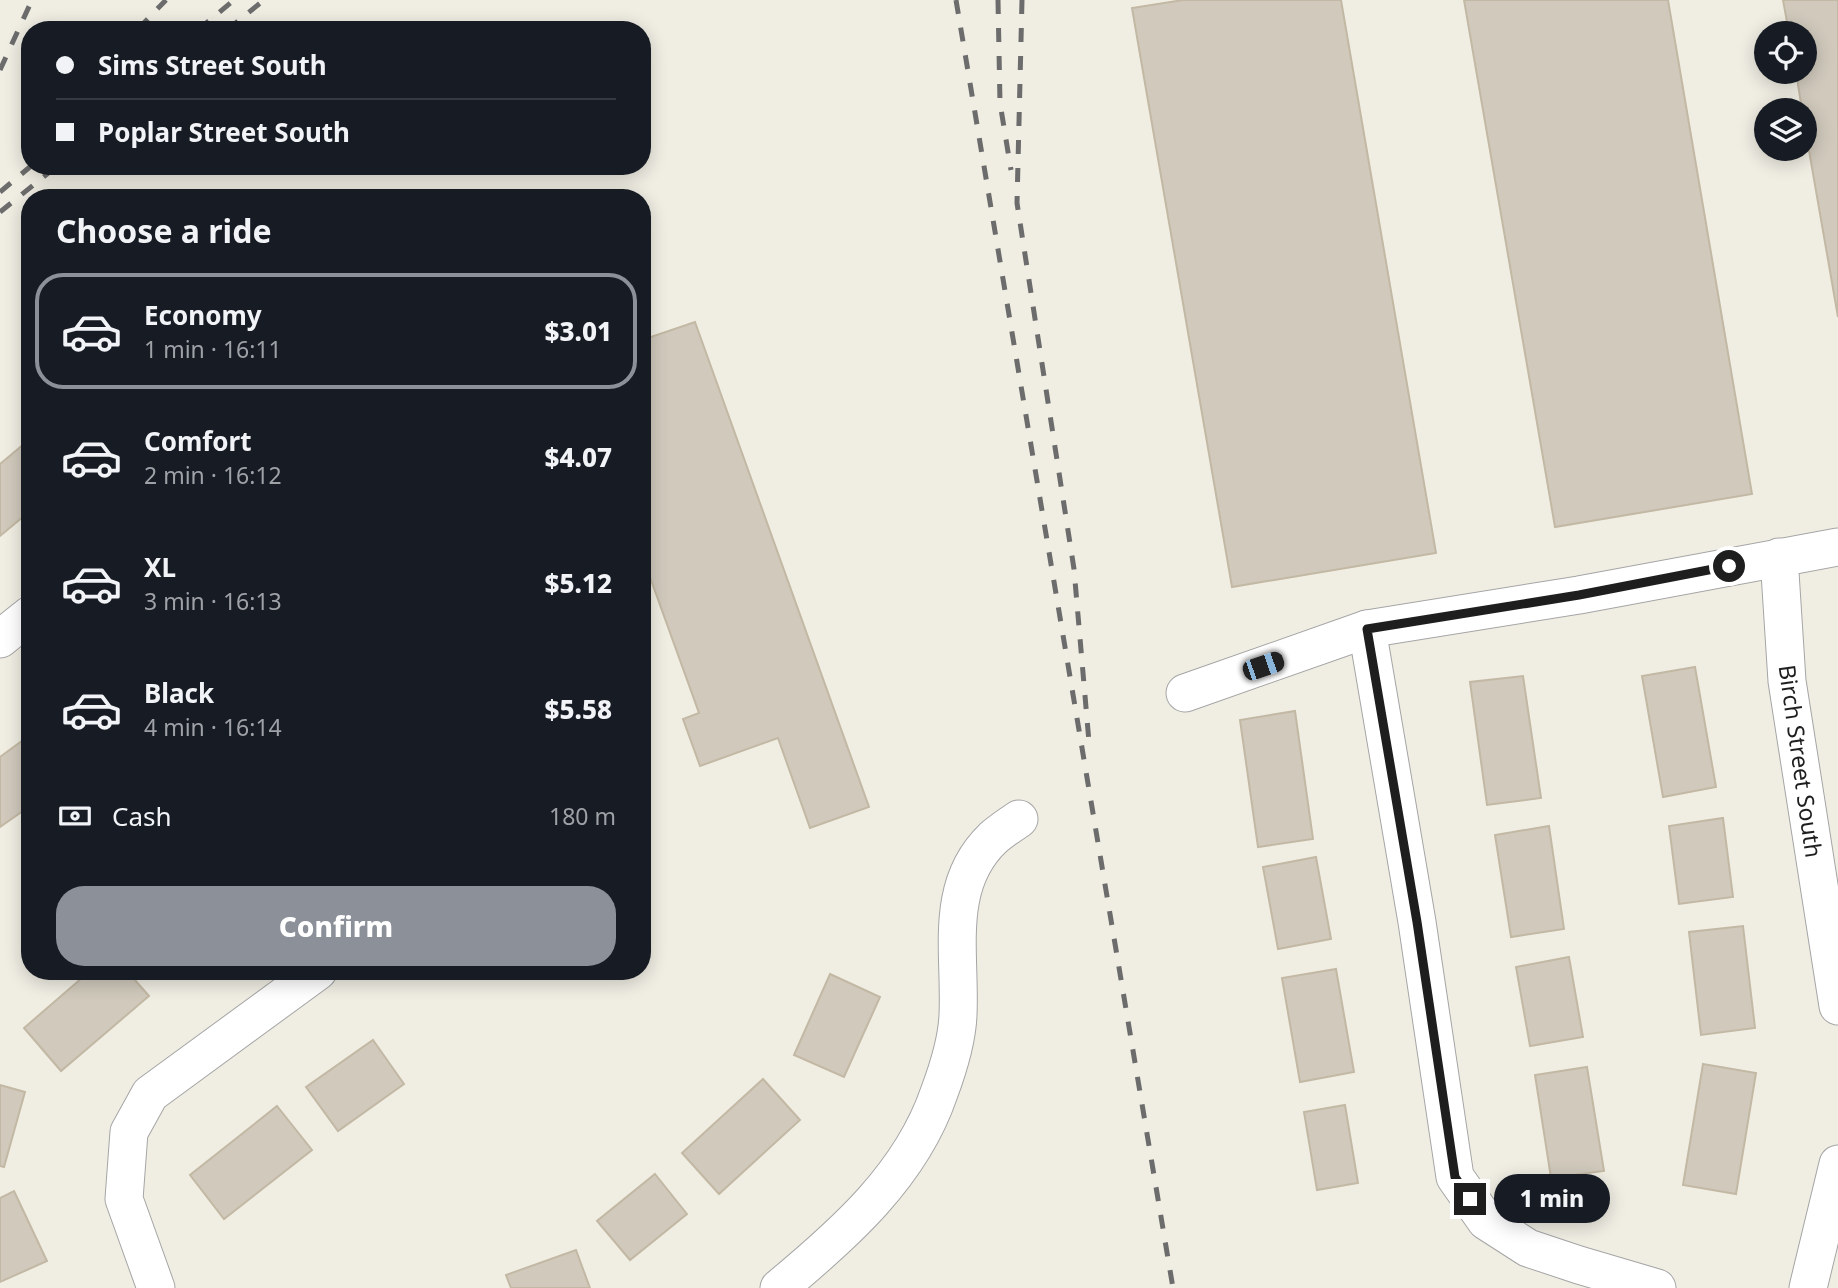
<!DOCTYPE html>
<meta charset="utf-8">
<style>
:root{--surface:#171b24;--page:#20242c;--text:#f1f3f6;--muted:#9ea1a6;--line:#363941;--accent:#8c9099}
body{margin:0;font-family:"Noto Sans",sans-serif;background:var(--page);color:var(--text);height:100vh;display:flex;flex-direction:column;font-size:26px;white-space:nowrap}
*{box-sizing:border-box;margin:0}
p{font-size:23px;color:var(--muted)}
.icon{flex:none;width:38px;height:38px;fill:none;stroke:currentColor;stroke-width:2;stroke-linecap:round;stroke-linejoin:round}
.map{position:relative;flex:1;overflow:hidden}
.side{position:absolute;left:21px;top:189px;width:630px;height:791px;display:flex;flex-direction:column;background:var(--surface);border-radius:28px;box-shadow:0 4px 18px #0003}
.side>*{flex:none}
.guide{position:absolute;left:21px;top:21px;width:630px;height:154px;border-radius:28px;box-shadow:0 4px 18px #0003;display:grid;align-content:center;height:154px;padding:0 35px;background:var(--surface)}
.fabs{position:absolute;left:1754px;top:21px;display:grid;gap:14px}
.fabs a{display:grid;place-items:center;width:63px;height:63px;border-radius:50%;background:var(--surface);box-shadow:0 4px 18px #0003;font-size:35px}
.end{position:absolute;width:32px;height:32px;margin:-16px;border:9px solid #1e1e1e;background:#fff;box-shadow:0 0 0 4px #fff}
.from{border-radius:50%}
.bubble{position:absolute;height:49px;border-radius:24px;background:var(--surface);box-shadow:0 4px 18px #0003;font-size:23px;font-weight:800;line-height:49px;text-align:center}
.car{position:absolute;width:21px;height:42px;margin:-21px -10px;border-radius:9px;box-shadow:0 0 5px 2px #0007;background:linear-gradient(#222 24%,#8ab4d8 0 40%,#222 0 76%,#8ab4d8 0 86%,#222 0)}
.guide b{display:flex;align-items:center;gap:24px;height:66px;font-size:26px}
.guide b+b{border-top:2px solid var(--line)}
.guide i{width:18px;height:18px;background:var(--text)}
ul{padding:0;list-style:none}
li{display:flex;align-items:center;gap:21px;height:116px;margin:0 14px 10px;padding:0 21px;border:4px solid transparent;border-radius:28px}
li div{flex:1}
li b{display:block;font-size:26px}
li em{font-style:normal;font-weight:800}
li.current{border-color:var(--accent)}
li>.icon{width:63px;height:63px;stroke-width:1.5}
h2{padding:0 35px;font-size:32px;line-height:84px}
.pay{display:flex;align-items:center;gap:18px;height:77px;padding:0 35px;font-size:26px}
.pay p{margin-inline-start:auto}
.primary-button{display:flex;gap:14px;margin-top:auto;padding:14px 35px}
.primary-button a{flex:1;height:80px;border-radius:28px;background:var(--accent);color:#fff;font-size:28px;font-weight:800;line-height:80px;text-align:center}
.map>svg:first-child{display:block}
</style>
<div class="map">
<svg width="1838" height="1288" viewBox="0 0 1838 1288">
<rect width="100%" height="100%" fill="#f0eee3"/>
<g fill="#d0c9bc" stroke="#c3b8a4" stroke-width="2">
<polygon points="1183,0 1341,0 1436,553 1232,587 1132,8"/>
<polygon points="1464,0 1668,0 1752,494 1555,527"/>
<polygon points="1783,0 1838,0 1838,317 1804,122 1804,110 1802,110 1796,72 1804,72 1804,33 1789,33"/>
<polygon points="695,322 869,807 810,828 778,738 700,766 683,719 699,713 642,555 642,340"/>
<polygon points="30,439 30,511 0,536 0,464"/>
<polygon points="1695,667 1716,787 1663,797 1642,676"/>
<polygon points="1523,676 1541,798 1487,805 1470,682"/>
<polygon points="1295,711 1313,839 1258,847 1240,720"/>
<polygon points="30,735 30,806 0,827 0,757"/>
<polygon points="1723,818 1733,897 1679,904 1669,826"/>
<polygon points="1549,826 1564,929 1511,937 1495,835"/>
<polygon points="1316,857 1331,939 1278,949 1263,867"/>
<polygon points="1743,926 1755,1028 1701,1035 1689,932"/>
<polygon points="1569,957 1583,1037 1530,1046 1516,967"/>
<polygon points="1336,969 1354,1072 1300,1082 1282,978"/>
<polygon points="90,971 127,971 149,996 61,1071 24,1028"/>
<polygon points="830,974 880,997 844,1077 794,1055"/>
<polygon points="373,1040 404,1084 338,1131 306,1087"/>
<polygon points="1703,1064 1756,1073 1736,1194 1683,1185"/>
<polygon points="1587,1067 1604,1171 1551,1178 1535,1075"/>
<polygon points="763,1079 800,1120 719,1194 682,1153"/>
<polygon points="0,1085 25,1092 4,1167 0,1166"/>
<polygon points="1345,1105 1358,1183 1317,1190 1304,1112"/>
<polygon points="277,1106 312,1150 224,1219 190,1175"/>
<polygon points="655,1174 687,1214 630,1260 597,1221"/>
<polygon points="14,1191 47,1261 0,1282 0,1198"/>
<polygon points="576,1250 590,1288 511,1288 506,1275"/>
</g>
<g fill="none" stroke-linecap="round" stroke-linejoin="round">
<defs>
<g id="street">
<polyline points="1779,557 1787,681 1838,1006"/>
<polyline points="1367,629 1417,922 1455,1177 1486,1221 1528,1248 1579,1265 1657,1288"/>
<polyline points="0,639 30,615"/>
<polyline points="1185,693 1367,629 1579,595 1838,547"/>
<polyline points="156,1288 124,1199 129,1132 150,1094 318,971"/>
<path d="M779,1288C844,1234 911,1175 939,1093C948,1069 957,1041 958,1015C961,954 943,886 993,838C1001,831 1010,825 1019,819"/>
<polyline points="1808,1288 1838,1164"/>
</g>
</defs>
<use href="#street" stroke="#a5a5a5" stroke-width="39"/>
<use href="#street" stroke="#fff" stroke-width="37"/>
<g stroke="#6c6c6c" stroke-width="5" stroke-dasharray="14 14" stroke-linecap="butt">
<polyline points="956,0 1173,1288"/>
<polyline points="998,0 1000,103 1011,170"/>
<polyline points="1022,0 1017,203 1074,569 1089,742"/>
<polyline points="138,29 166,0"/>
<polyline points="198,30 234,0"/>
<polyline points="227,30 264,0"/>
<polyline points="0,70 32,0"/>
<polyline points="0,192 31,166"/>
<polyline points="0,212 57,166"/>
</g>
</g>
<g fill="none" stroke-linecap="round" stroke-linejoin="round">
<polyline stroke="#1e1e1e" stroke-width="9" points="1470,1199 1455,1177 1417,922 1367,629 1579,595 1729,566"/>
</g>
<g text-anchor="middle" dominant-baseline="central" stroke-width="6" stroke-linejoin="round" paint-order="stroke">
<g font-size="23" fill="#1e1e1e" stroke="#fff">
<text transform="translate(1801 761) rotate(82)">Birch Street South</text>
</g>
</g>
</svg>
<div class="fabs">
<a><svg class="icon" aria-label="locate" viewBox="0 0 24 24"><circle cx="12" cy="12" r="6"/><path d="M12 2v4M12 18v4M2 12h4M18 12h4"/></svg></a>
<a><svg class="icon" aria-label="layers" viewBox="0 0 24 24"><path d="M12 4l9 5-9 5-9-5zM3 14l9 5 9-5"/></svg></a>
</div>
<i class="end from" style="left:1729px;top:566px"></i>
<i class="end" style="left:1470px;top:1199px"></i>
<div class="bubble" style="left:1494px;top:1174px;width:116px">1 min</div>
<i class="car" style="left:1263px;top:666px;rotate:71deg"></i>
<div class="guide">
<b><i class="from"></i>Sims Street South</b>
<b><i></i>Poplar Street South</b>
</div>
<section class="side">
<h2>Choose a ride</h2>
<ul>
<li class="current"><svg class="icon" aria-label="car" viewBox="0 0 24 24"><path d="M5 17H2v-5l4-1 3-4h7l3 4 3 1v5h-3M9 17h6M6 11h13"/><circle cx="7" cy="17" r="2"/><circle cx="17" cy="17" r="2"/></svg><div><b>Economy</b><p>1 min · 16:11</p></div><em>$3.01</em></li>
<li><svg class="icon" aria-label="car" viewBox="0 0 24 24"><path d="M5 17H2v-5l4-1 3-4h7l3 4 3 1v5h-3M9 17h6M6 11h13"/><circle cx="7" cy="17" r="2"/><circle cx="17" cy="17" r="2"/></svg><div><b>Comfort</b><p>2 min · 16:12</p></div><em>$4.07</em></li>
<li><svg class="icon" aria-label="car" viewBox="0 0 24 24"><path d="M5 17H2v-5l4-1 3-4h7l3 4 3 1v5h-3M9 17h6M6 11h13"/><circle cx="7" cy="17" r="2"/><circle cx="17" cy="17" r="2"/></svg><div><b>XL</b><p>3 min · 16:13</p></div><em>$5.12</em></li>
<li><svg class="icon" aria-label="car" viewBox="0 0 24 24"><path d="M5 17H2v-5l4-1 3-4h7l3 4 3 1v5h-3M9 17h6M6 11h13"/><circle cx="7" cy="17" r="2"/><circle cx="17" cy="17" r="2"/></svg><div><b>Black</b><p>4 min · 16:14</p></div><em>$5.58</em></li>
</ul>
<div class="pay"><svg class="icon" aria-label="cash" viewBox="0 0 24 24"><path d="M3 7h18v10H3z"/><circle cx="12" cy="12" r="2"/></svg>Cash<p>180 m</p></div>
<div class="primary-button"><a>Confirm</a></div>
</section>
</div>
